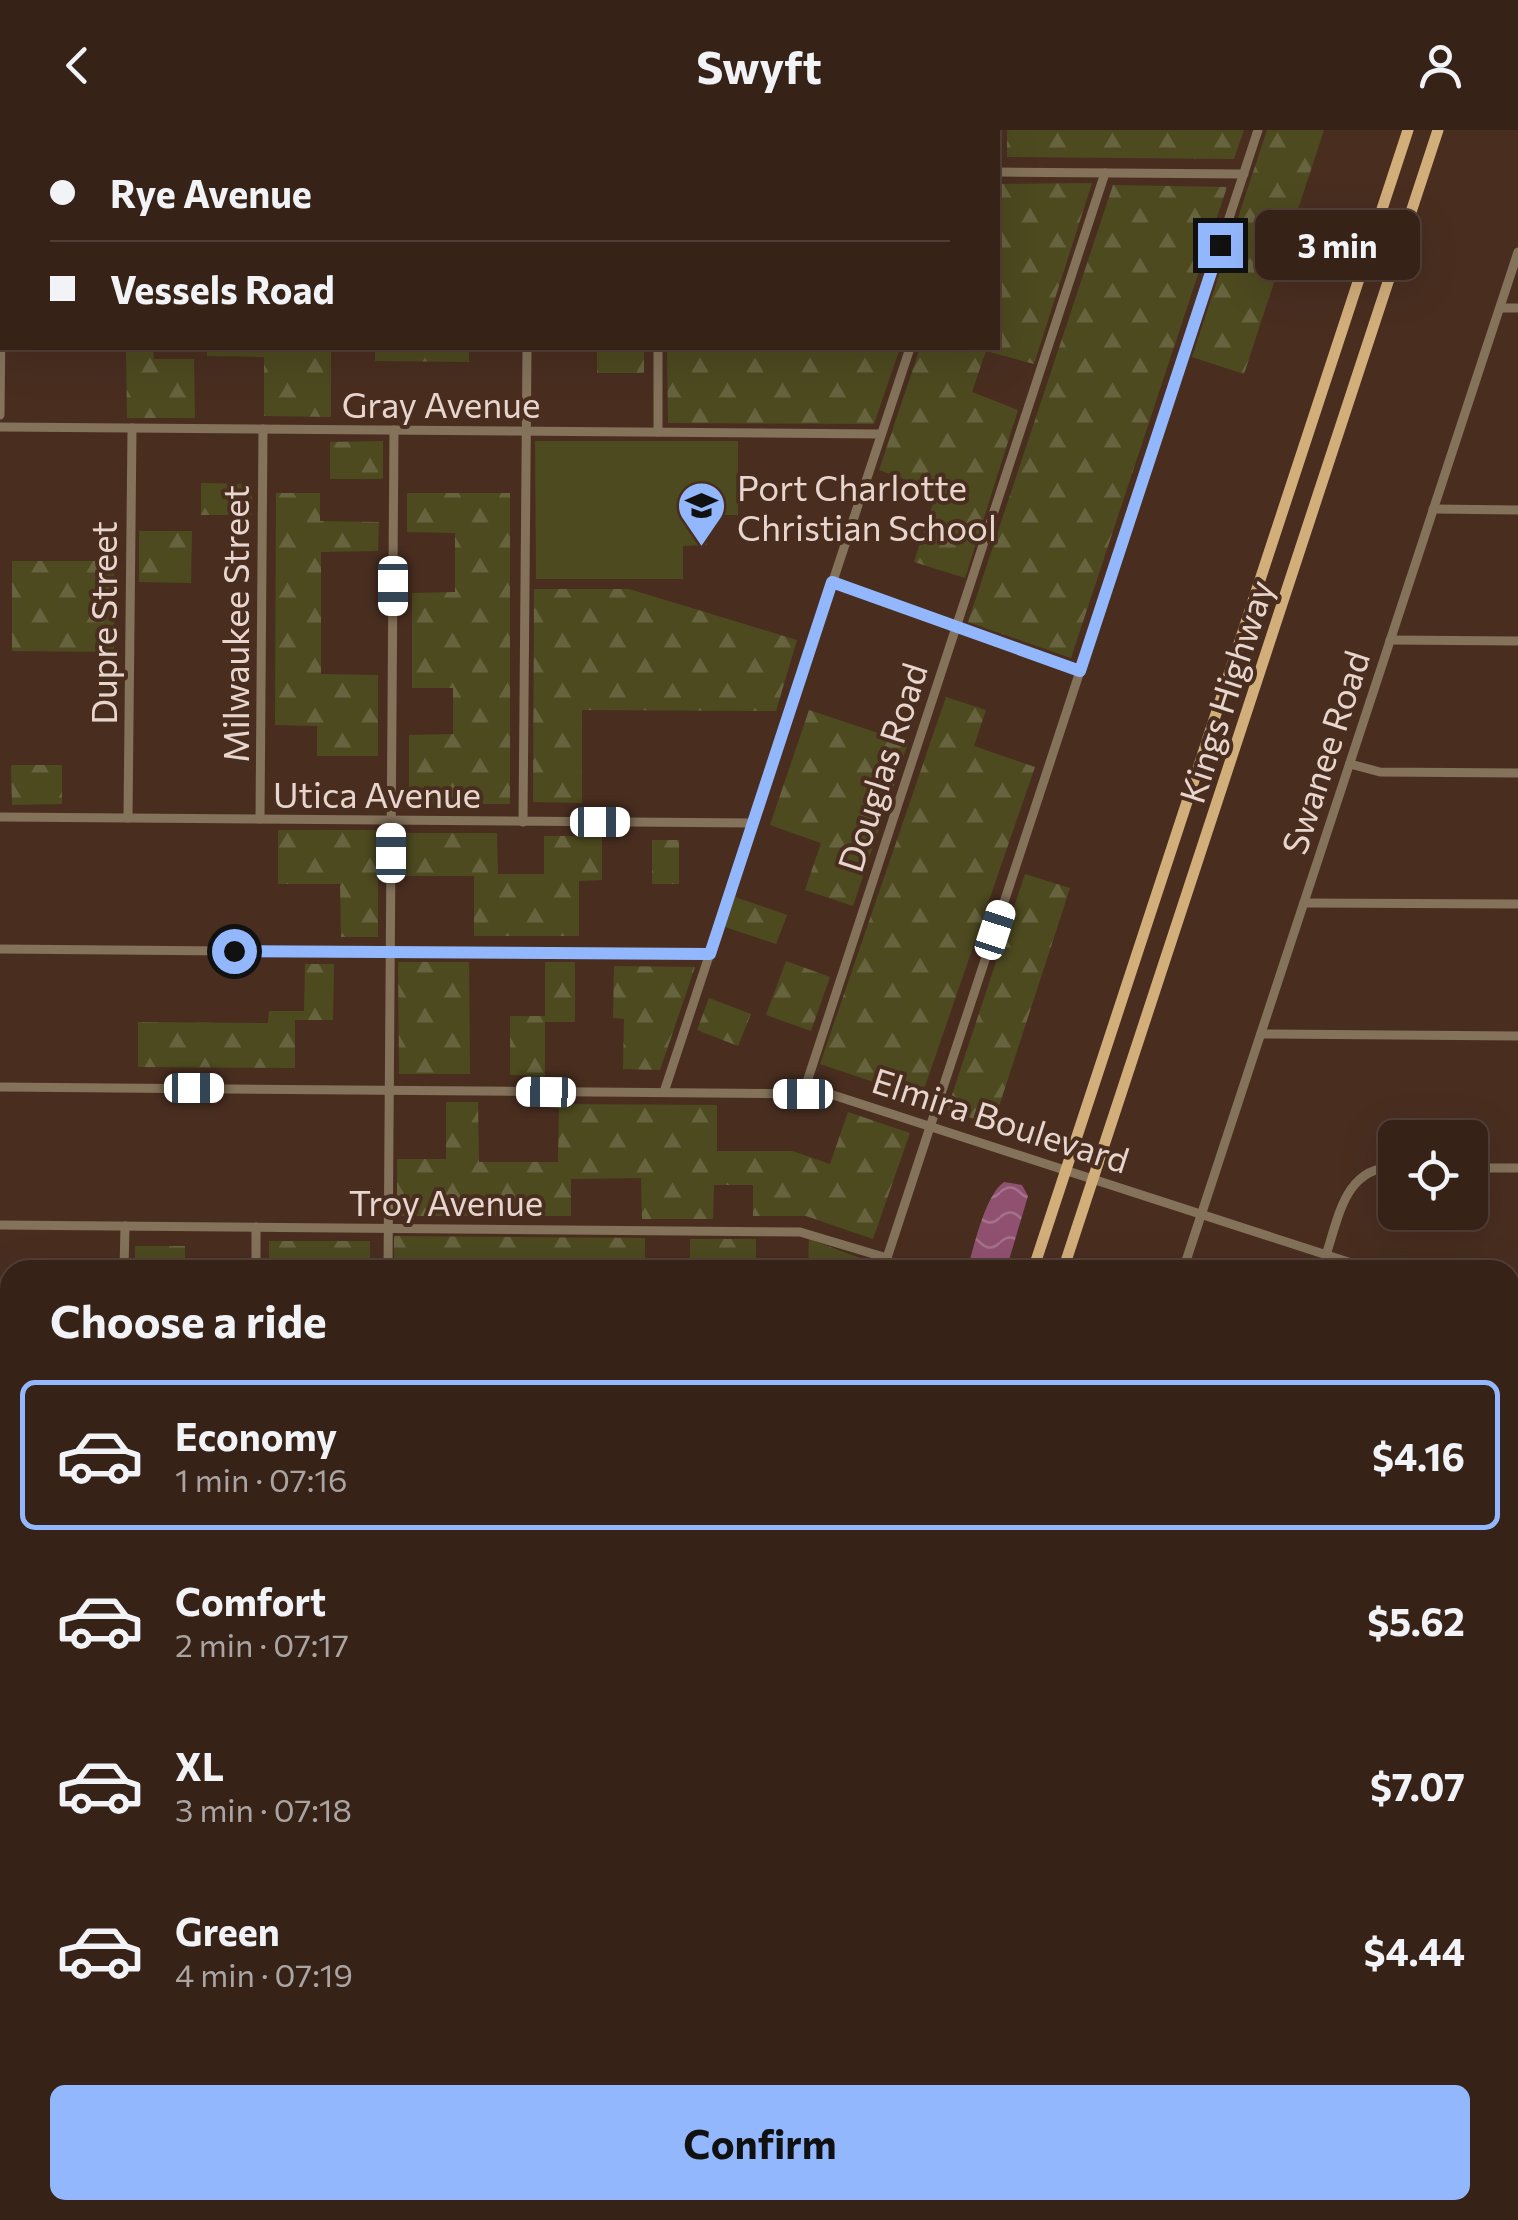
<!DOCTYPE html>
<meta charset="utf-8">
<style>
:root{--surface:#372218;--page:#422f25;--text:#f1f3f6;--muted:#aaa4a2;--line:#513f37;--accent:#93b7fd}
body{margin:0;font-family:Commissioner,sans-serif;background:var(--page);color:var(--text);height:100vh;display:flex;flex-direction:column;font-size:38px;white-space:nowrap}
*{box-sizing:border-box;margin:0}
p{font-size:32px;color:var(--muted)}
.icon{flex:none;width:55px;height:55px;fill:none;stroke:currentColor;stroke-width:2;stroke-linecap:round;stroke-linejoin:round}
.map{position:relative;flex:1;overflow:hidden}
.side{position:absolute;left:0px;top:1130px;width:1520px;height:960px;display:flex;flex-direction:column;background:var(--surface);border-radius:30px 30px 0 0;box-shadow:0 10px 40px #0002,0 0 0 2px var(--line)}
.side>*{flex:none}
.banner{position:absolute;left:0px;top:0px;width:1000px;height:220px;box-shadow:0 10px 40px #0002,0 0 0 2px var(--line);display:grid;align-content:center;height:220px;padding:0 50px;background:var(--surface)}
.controls{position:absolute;left:1378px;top:990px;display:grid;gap:20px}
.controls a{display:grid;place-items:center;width:110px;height:110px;border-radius:15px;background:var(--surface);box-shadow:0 10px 40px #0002,0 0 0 2px var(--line);font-size:50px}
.end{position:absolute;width:45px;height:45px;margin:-22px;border:12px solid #93b7fd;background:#111;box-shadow:0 0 0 5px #111}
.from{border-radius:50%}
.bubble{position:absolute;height:70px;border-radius:15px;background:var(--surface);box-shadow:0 10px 40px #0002,0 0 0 2px var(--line);font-size:32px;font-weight:700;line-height:70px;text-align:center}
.car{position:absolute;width:30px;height:60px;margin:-30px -15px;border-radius:12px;box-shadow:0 0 8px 2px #0007;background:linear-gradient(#fff 24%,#345 0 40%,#fff 0 76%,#345 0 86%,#fff 0)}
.banner b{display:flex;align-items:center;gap:35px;height:95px;font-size:38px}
.banner b+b{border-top:2px solid var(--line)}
.banner i{width:25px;height:25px;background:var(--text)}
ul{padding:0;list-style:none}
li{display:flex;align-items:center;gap:30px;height:150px;margin:0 20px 15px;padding:0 30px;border:5px solid transparent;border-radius:15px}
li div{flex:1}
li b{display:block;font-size:38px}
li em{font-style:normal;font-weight:700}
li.selected{border-color:var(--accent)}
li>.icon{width:90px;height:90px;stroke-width:1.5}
h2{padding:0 50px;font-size:45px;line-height:120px}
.action{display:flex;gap:20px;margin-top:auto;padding:20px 50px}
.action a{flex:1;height:115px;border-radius:15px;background:var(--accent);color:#111;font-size:40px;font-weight:700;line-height:115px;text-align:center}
header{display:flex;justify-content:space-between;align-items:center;height:130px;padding:0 50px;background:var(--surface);font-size:45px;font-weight:700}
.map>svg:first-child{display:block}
</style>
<header><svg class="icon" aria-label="back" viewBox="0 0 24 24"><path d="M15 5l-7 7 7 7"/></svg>Swyft<svg class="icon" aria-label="person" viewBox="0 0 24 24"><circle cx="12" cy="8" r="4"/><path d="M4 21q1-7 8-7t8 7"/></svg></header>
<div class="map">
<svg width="1518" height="2090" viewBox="0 0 1518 2090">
<defs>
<pattern id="forest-firs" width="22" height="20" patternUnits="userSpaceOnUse" patternTransform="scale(2.5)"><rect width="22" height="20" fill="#4d4a20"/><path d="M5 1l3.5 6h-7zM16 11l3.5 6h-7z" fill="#67633f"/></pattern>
<pattern id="water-waves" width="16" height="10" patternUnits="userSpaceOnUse" patternTransform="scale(2.5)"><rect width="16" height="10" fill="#905170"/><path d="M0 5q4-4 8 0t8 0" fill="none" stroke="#a5718a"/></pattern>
</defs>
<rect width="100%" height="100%" fill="#492e20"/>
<polygon fill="#4d4a20" points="535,311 738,311 738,385 707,385 707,415 683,416 683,449 536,449"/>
<g fill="url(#forest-firs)">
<polygon points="1007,0 1244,0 1234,29 1007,27"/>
<polygon points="1267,0 1324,0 1244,244 1192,227"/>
<polygon points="1092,53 1034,234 986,221 972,262 1018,280 965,448 914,432 937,361 879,340 920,218 998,218 998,54"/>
<polygon points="1113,55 1227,57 1071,528 968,492"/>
<polygon points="126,218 153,218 154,229 194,229 195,288 127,288"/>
<polygon points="207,218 305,220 305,218 331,218 331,287 264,286 264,227 207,226"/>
<polygon points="375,218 469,218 469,232 375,231"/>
<rect x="597" y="218" width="47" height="25"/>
<polygon points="667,218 900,218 874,294 668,293"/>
<polygon points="383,311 383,349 330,349 330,312"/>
<polygon points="201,353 252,354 252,385 201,385"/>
<polygon points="276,363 320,363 320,391 379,392 378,421 321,422 321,544 378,545 378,626 317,626 317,596 275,595"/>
<polygon points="407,363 510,363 510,674 409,674 409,605 453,604 453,558 412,558 412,463 455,462 455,403 407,402"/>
<polygon points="139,401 192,401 191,453 139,452"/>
<polygon points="12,431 114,431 114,522 12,521"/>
<polygon points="534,459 629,459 797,510 776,581 582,580 582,673 533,672"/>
<polygon points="946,567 986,580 974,616 1035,637 921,968 820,934"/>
<polygon points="809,580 908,613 853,776 805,760 821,713 770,695"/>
<polygon points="11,635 62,635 62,674 12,675"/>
<polygon points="278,700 378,700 378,807 341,807 340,754 278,754"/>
<polygon points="404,703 497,703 498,744 544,744 544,706 602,706 602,750 579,751 579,806 474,806 474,746 404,746"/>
<rect x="652" y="710" width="27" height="44"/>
<polygon points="1025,744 1070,758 993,995 947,980"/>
<polygon points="735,767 787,785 776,814 725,797"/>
<polygon points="786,831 830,847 811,901 766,885"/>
<polygon points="398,832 469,832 470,944 399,944"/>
<polygon points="545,832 575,832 575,892 545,892 545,946 510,945 510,886 545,886"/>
<polygon points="305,834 334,834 333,890 295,890 295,938 138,937 138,892 268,893 269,881 304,881"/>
<polygon points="614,836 695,837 660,940 623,939 624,889 613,888"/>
<polygon points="709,868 751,884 738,916 697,900"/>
<polygon points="446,972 478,972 479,1032 558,1032 559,974 717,975 717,1021 792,1021 830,1034 848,982 910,1003 873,1109 806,1086 753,1086 753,1055 714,1055 713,1089 642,1089 641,1048 571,1049 571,1086 397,1086 397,1029 446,1029"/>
<polygon points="394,1106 645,1108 645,1140 394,1140"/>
<rect x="690" y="1109" width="66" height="31"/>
<polygon points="809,1109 876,1134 874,1140 808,1140"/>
<rect x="269" y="1111" width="101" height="29"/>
<rect x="135" y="1116" width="50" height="24"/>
<polygon points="5,1150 10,1150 10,1385 4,1385"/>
<polygon points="728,2080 1050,2080 1050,2090 722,2090"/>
</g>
<path fill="url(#water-waves)" d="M1004,1052L1022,1055L1028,1066L1006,1140H967C974,1117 985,1065 1004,1052Z"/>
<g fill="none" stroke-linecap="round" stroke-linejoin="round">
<g stroke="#84725a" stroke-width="9">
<polyline points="655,0 655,2"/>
<polyline points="166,2 166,0"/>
<polyline points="529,2 529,0"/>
<polyline points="996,2 996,0"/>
<polyline points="998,42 1244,44"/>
<polyline points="1500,178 1518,178"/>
<polyline points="0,285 1,192"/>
<polyline points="0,297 881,304"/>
<polyline points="658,302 658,218"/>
<polyline points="1433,379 1518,380"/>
<polyline points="832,452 1080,541"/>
<polyline points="1390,510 1518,511"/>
<polyline points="1350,634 1380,642 1518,643"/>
<polyline points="0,687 753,693"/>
<polyline points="128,688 132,298"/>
<polyline points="260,689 263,299"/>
<polyline points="523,692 527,218"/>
<polyline points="1304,773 1518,774"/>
<polyline points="0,819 710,825"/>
<polyline points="1261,904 1518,906"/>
<polyline points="0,957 830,964 1373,1140"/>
<polyline points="664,962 910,218"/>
<polyline points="803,964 1105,43"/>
<polyline points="1470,1038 1518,1038"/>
<polyline points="0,1095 800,1102 887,1128"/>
<path d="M1326,1125C1339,1086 1345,1037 1395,1037"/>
<polyline points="124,1140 125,1096"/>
<polyline points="256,1140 256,1097"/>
<polyline points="388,1140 394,300"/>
<polyline points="883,1140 1258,0"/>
<polyline points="1183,1140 1518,122"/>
<polyline points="1510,1175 1518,1175"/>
<polyline points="1510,1285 1518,1344"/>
<polyline points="1510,1456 1518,1455"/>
<polyline points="1510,1593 1518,1592"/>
<polyline points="0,1666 10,1664"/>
<polyline points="0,1795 10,1794"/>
<polyline points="1510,1800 1518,1799"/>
<polyline points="1510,1999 1518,1999"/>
<polyline points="542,2090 542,2080"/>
<polyline points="612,2090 617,2080"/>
</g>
<g stroke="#d2ae7b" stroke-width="11">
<polyline points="1033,1140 1408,0"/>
<polyline points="1063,1140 1438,0"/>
<polyline points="678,2090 685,2080"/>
<polyline points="713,2090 719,2080"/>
</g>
</g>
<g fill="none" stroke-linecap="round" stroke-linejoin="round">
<polyline stroke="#93b7fd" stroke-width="12" points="234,821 710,824 832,452 1080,541 1220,115"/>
</g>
<defs>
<symbol id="school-pin" viewBox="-11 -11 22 30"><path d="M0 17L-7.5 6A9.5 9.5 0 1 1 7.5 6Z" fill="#93b7fd" stroke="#492e20"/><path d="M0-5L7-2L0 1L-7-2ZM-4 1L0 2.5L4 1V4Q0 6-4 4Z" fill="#111"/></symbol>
</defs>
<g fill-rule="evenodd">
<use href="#school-pin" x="674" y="348" width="55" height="75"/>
</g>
<g text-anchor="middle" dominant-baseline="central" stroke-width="8" stroke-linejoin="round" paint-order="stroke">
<g font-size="35" fill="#e8d6ce" stroke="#492e20">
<text x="441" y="273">Gray Avenue</text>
<text transform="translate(102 493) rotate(-90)">Dupre Street</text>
<text transform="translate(234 494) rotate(-90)">Milwaukee Street</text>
<text transform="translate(1225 561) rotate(-72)">Kings Highway</text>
<text transform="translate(1324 622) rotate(-72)">Swanee Road</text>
<text transform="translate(881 637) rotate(-72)">Douglas Road</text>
<text x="377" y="663">Utica Avenue</text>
<text transform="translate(1001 989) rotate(18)">Elmira Boulevard</text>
<text x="446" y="1071">Troy Avenue</text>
</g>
<g font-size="35" fill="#e8d6ce" stroke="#492e20" text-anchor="start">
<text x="737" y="356">Port Charlotte<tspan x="737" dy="40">Christian School</tspan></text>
</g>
</g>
</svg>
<div class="controls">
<a><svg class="icon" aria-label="locate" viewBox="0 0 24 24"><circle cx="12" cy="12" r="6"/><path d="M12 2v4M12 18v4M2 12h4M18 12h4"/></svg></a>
</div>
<i class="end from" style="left:234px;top:821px"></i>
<i class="end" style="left:1220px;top:115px"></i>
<div class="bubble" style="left:1255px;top:80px;width:165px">3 min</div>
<i class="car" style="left:393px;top:456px;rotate:180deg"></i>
<i class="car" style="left:600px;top:692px;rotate:90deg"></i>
<i class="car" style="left:391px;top:723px;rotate:0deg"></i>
<i class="car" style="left:995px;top:800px;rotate:18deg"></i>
<i class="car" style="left:194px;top:958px;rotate:90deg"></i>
<i class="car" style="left:546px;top:962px;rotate:271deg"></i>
<i class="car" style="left:803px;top:964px;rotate:270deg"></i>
<div class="banner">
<b><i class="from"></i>Rye Avenue</b>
<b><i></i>Vessels Road</b>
</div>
<section class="side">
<h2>Choose a ride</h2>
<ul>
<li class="selected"><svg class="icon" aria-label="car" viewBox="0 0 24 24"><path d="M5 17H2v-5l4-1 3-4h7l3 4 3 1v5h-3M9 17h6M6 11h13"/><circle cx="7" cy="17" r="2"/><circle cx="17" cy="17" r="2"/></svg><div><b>Economy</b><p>1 min · 07:16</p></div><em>$4.16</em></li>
<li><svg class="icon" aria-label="car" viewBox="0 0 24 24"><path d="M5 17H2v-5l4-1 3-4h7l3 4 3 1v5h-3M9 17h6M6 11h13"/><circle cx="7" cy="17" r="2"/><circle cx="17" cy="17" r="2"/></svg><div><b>Comfort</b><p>2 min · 07:17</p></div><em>$5.62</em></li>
<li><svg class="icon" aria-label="car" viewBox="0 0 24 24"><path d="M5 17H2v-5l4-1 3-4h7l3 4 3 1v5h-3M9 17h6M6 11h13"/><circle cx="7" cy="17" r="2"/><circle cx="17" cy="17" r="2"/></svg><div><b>XL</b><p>3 min · 07:18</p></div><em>$7.07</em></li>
<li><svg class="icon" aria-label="car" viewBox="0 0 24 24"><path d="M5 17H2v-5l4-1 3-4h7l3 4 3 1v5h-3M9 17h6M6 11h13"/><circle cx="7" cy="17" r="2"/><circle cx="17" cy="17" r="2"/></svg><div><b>Green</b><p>4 min · 07:19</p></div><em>$4.44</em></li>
</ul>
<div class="action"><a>Confirm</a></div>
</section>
</div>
